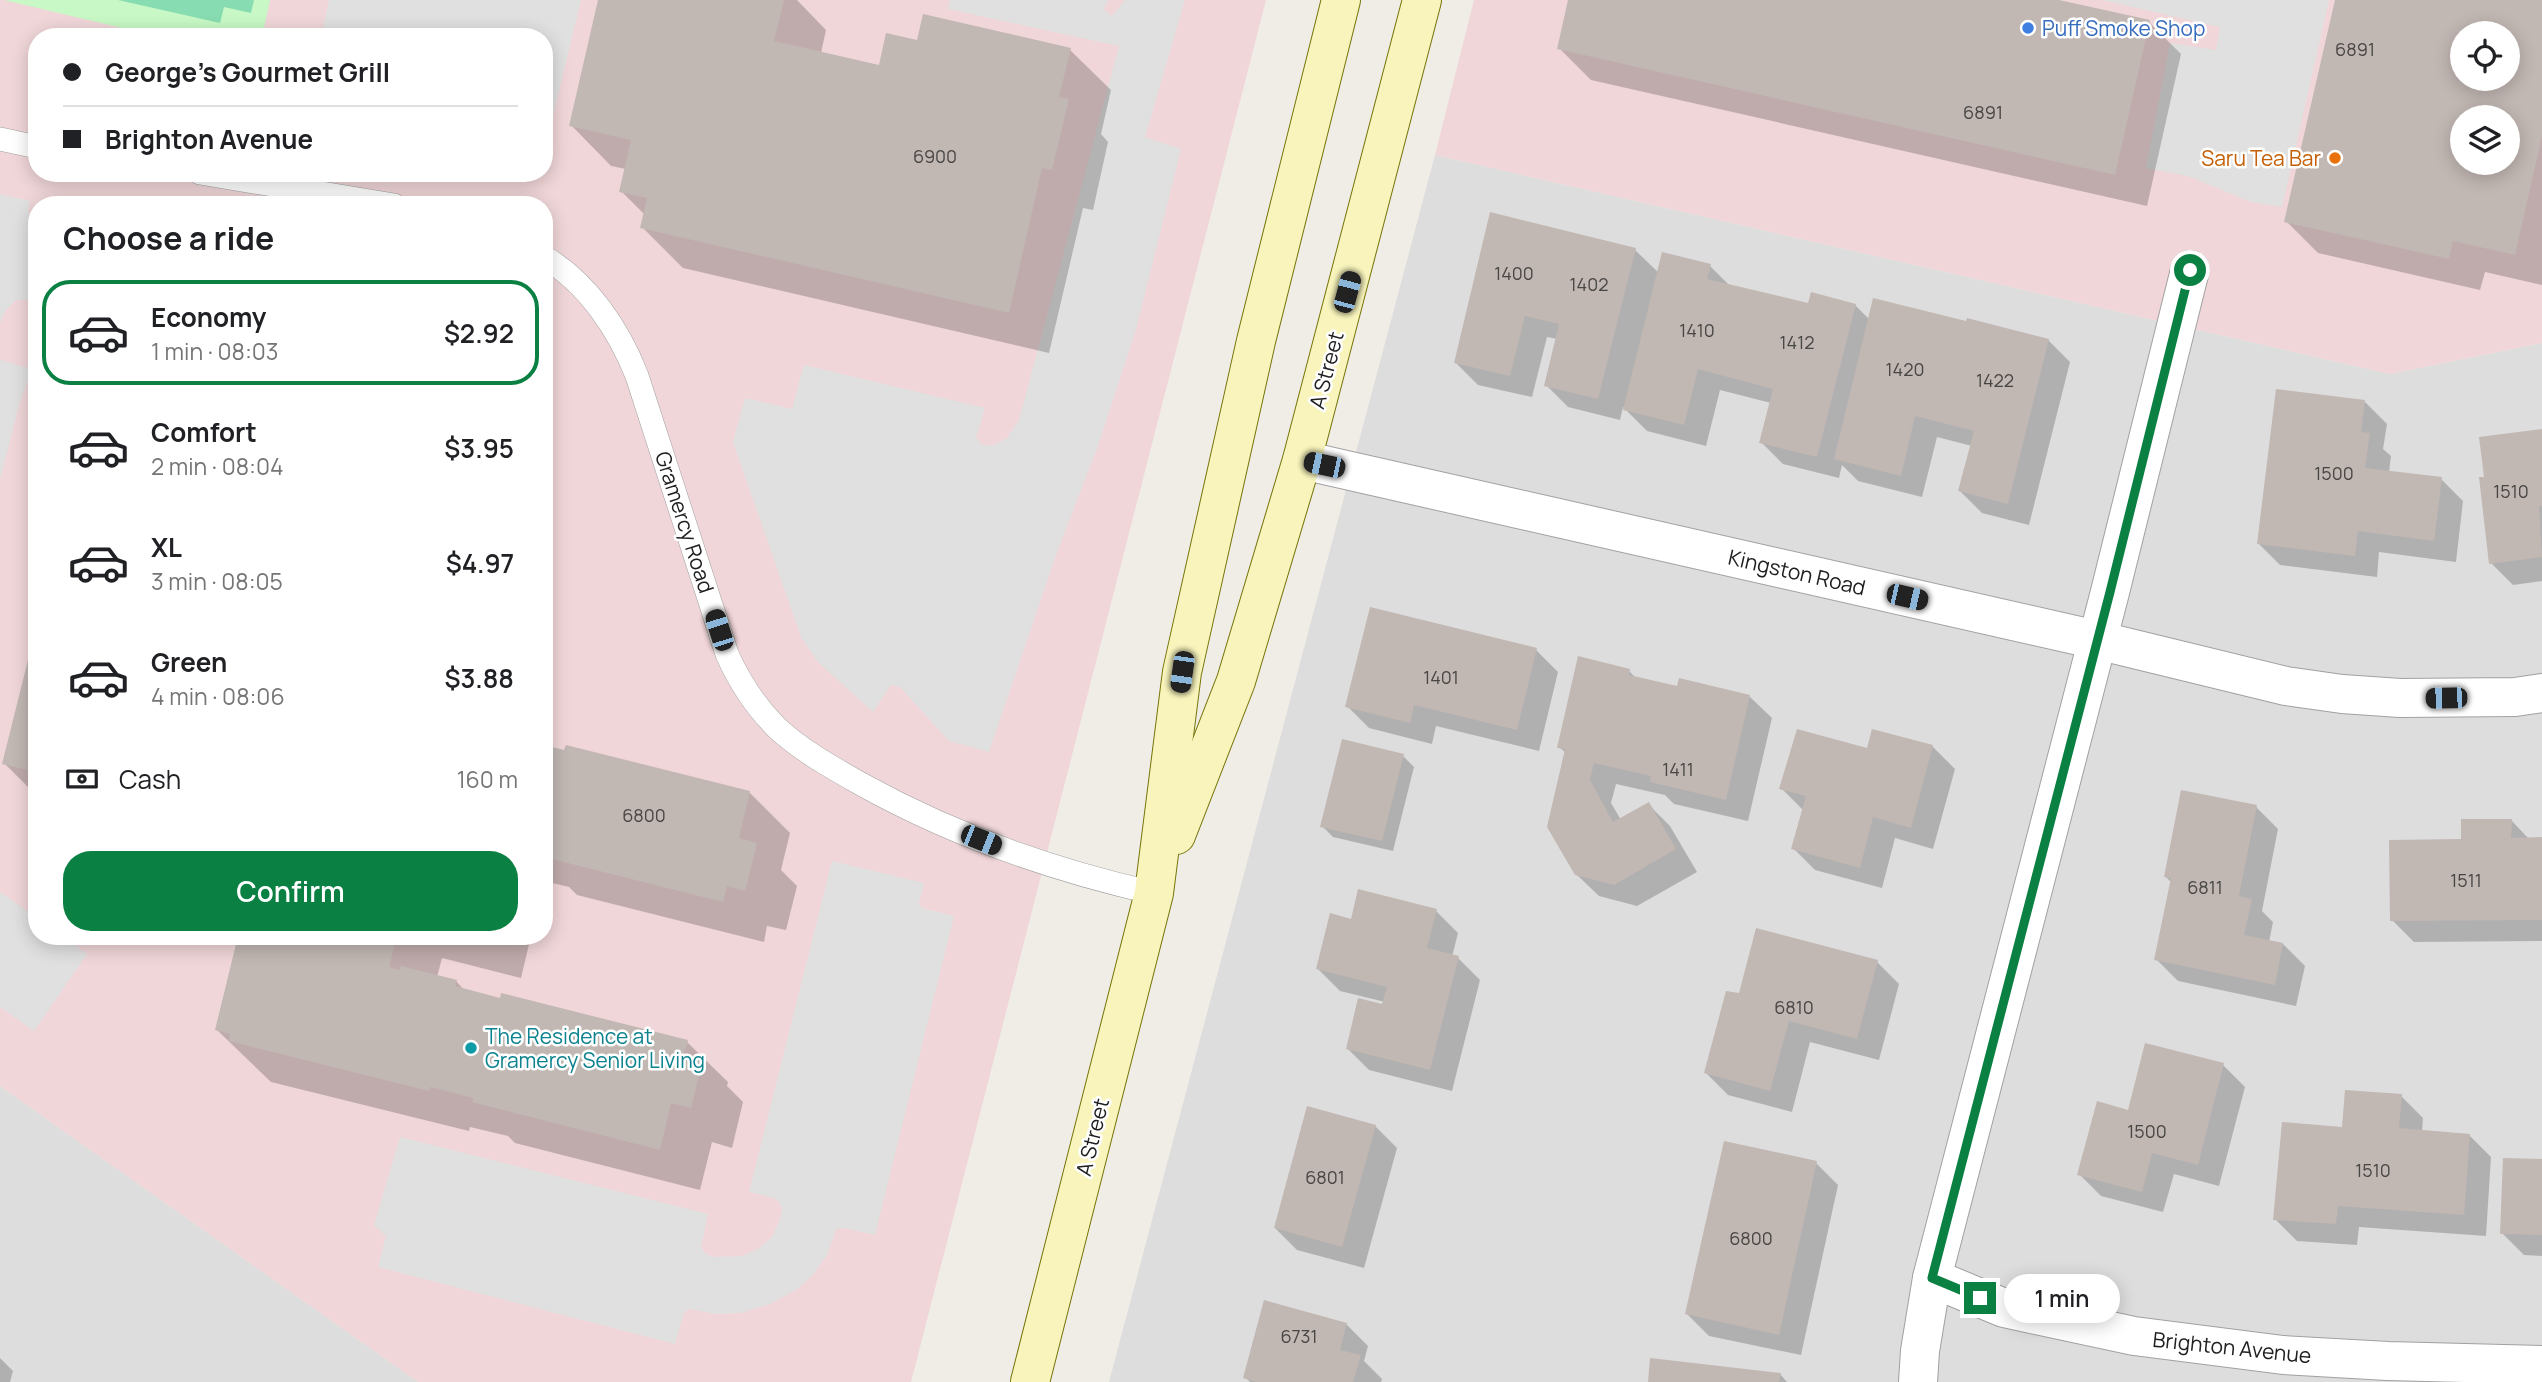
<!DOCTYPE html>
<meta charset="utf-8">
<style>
:root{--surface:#fff;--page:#f6f6f6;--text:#202124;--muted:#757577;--line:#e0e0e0;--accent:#0b8043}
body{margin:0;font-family:Manrope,sans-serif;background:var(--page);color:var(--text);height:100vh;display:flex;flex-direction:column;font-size:26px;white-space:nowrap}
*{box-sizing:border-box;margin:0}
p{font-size:23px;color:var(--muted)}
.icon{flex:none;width:38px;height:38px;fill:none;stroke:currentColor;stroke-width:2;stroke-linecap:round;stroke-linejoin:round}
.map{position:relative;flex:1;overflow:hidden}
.details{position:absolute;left:28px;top:196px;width:525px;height:749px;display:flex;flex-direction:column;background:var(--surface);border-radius:28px;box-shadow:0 4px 18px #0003}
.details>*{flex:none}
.top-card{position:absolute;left:28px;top:28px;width:525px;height:154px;border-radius:28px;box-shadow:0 4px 18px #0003;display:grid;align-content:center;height:154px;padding:0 35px;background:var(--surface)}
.controls{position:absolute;left:2450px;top:21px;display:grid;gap:14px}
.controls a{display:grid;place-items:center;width:70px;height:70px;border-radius:50%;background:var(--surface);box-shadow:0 4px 18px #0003;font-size:35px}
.end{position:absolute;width:32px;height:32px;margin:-16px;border:9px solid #0b8043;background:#fff;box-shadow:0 0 0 4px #fff}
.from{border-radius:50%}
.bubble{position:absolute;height:49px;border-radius:24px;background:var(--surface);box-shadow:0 4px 18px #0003;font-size:23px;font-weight:600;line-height:49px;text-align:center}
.car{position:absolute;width:21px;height:42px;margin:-21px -10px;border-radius:9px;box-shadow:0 0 5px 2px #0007;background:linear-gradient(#222 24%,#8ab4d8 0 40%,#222 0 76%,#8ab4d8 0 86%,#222 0)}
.top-card b{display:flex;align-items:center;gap:24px;height:66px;font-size:26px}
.top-card b+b{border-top:2px solid var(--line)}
.top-card i{width:18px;height:18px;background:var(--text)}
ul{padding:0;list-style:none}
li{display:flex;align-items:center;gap:21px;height:105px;margin:0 14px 10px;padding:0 21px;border:4px solid transparent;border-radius:28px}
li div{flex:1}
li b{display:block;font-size:26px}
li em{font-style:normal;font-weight:600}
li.active{border-color:var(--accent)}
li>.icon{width:63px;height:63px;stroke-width:1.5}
h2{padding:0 35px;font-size:32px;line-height:84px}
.pay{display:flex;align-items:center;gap:18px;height:77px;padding:0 35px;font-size:26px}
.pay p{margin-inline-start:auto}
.action{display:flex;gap:14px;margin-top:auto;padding:14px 35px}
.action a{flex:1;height:80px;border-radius:28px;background:var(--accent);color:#fff;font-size:28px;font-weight:600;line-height:80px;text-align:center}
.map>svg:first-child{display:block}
</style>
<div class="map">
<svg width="2542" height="1382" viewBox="0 0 2542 1382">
<rect width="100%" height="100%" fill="#f0ece6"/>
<g fill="#dedddd">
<polygon points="1435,155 2390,374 2542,343 2542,1382 1109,1382"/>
<polygon points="0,1086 418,1382 0,1382"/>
</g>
<g fill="#f0d6d8" fill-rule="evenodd">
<path d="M0,0H1266L911,1382H418L0,1086ZM37,37H544V173H37ZM37,205H544V936H37Z"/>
<path d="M1474,0H2542V343L2390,374L1435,155ZM2462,33H2508V79H2462ZM2462,117H2508V163H2462Z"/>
</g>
<polygon fill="#c7f8c5" points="4,0 270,0 262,37 160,37"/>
<polygon fill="#87dcb1" points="118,0 254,0 251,13 224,7 220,23"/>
<g fill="#e0e0e0">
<polygon points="329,0 581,0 553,116 544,114 544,37 321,37"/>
<polygon points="950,0 1109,0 1103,9 1112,16 1125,0 1185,0 1145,137 1181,149 1136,329 1098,446 1056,555 989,752 949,741 900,687 891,685 873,712 818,662 801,637 733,442 745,398 792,409 804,365 985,408 976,438 983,445 994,445 1007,438 1019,420 1119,46 948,9"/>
<polygon points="2102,0 2329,0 2282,207 2251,202 2188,176 2146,168 2170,43 2216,50 2220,27"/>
<polygon points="0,194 30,201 28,211 37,235 37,298 15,301 6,310 0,323"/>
<polygon points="0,360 32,369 19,405 0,480"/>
<polygon points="832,861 924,883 919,903 922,908 954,916 875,1235 844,1228 836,1229 827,1255 813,1275 796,1290 770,1304 741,1313 717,1314 689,1309 684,1313 675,1344 378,1267 386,1236 374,1225 400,1137 708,1214 701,1247 706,1254 714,1257 742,1256 758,1249 772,1237 780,1219 782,1209 779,1202 774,1198 749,1192"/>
<polygon points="0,892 37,918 37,936 63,936 87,954 34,1031 0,1007"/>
</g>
<g fill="#0003" fill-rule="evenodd">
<polygon points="600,0 797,0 826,30 821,53 880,67 919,42 1070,50 1111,90 1101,134 1108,142 1093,210 1083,208 1049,353 683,268 642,227 645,215 621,191 626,169 611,166 571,125"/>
<polygon points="1570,0 2051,0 2149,22 2181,54 2147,206 1591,80 1559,48"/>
<path d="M2337,0H2542V285L2485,272L2480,290L2318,253L2286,221ZM2462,33H2508V79H2462ZM2462,117H2508V163H2462Z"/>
<polygon points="1491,214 1635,250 1659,273 1710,266 1730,286 1809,305 1855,305 1870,320 2048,340 2070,362 2029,525 1982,513 1960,491 1972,446 1937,437 1922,497 1858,481 1842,465 1839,478 1783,464 1761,442 1771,403 1720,390 1706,446 1647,431 1623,407 1620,420 1568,407 1546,385 1557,339 1547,337 1532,397 1478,385 1456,363"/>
<polygon points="2365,402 2387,424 2383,449 2391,456 2389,472 2441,479 2463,501 2456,562 2379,552 2377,577 2280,565 2258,543"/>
<polygon points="2542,431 2542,581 2513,585 2491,563 2486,479"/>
<polygon points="37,631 37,796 4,763"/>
<polygon points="1536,650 1558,672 1539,751 1436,726 1432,744 1369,728 1347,706"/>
<polygon points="1629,671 1637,679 1678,688 1750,697 1772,718 1748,821 1674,804 1665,795 1616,784 1611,803 1621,820 1648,804 1670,826 1697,872 1637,906 1599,896 1576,874 1566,753 1559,747"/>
<polygon points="1873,731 1933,747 1955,769 1933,849 1895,838 1882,888 1815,870 1793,848 1804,811 1781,788 1868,750"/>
<polygon points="544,747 750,793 790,833 781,870 797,886 786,930 767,926 764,942 577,895 569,887 544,881"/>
<polygon points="1403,756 1414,767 1393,851 1333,837 1322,826"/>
<polygon points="2256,807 2278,829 2262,911 2273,922 2269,942 2283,944 2305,966 2296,1006 2178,981 2156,959 2171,882 2165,876"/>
<polygon points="2511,820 2529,839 2542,839 2542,941 2414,942 2392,920 2463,841"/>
<polygon points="1436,911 1458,933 1452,957 1458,958 1480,980 1452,1091 1369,1070 1347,1048 1385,1002 1340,991 1318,969 1352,921"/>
<polygon points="240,936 531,936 521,978 442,958 437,977 456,981 465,991 687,1042 728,1082 727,1086 743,1102 732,1148 712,1142 700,1190 515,1143 508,1136 470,1127 469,1131 271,1082 217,1030"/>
<polygon points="1877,962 1899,984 1879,1060 1810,1042 1792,1112 1728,1095 1706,1073 1740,996"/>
<polygon points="2223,1065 2245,1087 2219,1186 2174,1174 2163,1212 2101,1196 2079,1174 2130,1112"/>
<polygon points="2401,1096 2423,1118 2422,1132 2469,1135 2491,1157 2486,1236 2359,1227 2357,1245 2297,1241 2275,1219 2344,1129"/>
<polygon points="1375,1126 1397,1148 1364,1268 1297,1250 1275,1228"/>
<polygon points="2542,1161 2542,1256 2524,1255 2502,1233"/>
<polygon points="1816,1163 1838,1185 1801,1355 1709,1336 1687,1314"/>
<polygon points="1346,1324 1368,1346 1364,1361 1382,1379 1381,1382 1250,1382 1245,1377"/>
<polygon points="0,1358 13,1371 10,1382 0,1382"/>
<polygon points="1780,1374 1787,1382 1650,1382"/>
</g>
<g fill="#c1b7b3" fill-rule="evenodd">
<polygon points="598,0 784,0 774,41 879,65 886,33 917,40 923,14 1071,48 1059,97 1069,99 1052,170 1042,168 1009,313 640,228 647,198 619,192 631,140 569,126"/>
<polygon points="1568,0 2059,0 2150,20 2115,175 1557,49"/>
<path d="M2335,0H2542V136L2515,255L2453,241L2449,259L2284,222ZM2462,33H2508V79H2462ZM2462,117H2508V163H2462Z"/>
<polygon points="1490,212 1636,248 1598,399 1544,386 1559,324 1525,316 1510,376 1454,363"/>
<polygon points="1662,252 1711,264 1707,279 1808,303 1811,292 1856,304 1817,457 1759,443 1773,389 1698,369 1684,425 1623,410"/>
<polygon points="1873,298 1966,321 1967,318 2049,339 2008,504 1958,491 1974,431 1915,416 1901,476 1834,459"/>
<polygon points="2276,389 2365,400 2361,432 2370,433 2365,468 2442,477 2434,541 2358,531 2355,556 2257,544"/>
<polygon points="2542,429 2542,506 2539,506 2542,557 2489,564 2479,477 2484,477 2479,437"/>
<polygon points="1370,607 1537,648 1517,730 1414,705 1410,723 1345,707"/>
<polygon points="36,628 37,629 37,772 2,764"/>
<polygon points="1578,656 1630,669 1629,675 1677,686 1679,678 1750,695 1726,800 1650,782 1651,776 1594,763 1590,780 1613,822 1649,802 1676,849 1614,885 1575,875 1547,827 1565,749 1557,748"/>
<polygon points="1797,729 1867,748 1872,729 1933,745 1911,828 1873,817 1860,868 1791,849 1806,796 1779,789"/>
<polygon points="1342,739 1404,754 1382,841 1320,827"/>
<polygon points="544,745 564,750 566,745 750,791 739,838 757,843 745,891 727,886 723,902 544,857"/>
<polygon points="2181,790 2257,805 2239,896 2252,899 2244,935 2283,943 2275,985 2154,960 2171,878 2164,877"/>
<polygon points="2461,819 2512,819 2511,838 2542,837 2542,920 2390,921 2389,840 2461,839"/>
<polygon points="1358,889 1437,909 1427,948 1459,956 1430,1070 1346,1049 1358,998 1382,1004 1387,987 1316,969 1330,913 1351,919"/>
<polygon points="1756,928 1878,960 1857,1039 1789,1021 1770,1091 1704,1073 1726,991 1739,993"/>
<polygon points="238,936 397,936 389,967 400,970 401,966 457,980 455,986 500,998 501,993 688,1040 684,1055 703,1060 691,1108 671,1103 660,1150 472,1102 473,1098 430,1087 429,1091 229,1041 230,1034 215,1030"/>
<polygon points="2145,1043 2224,1063 2198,1165 2152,1153 2142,1192 2077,1175 2097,1101 2128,1110"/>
<polygon points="2345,1090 2402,1094 2399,1128 2470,1134 2464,1215 2338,1206 2336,1224 2273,1220 2282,1122 2342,1127"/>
<polygon points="1307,1106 1376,1125 1342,1247 1274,1228"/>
<polygon points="1724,1141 1817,1161 1779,1335 1685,1314"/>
<polygon points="2503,1158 2542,1159 2542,1235 2500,1234"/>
<polygon points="1264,1300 1347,1323 1340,1350 1361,1355 1353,1382 1256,1382 1243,1378"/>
<polygon points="1650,1358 1781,1373 1779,1382 1648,1382"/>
</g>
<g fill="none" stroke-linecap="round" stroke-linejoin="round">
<defs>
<g id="service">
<polyline points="0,139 37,147"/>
<polyline points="200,173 394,205"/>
<path d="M544,257C588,283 619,330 637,376L727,654C739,681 755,706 777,728C802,751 831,767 861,784C953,835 1052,870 1154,893"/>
</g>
<g id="minor">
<polyline points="1302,460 2097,640 2286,686 2342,694 2400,698 2515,697 2542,693"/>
<polyline points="1932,1278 2004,1308 2134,1336 2283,1355 2388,1361 2542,1365"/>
<polyline points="1918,1382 1920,1351 1932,1278 2110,592 2190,270"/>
</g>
<g id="secondary">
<polyline points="1176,835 1236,681 1302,460 1422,0"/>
<polyline points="1030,1382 1154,893 1182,672 1256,341 1341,0"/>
</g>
</defs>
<use href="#service" stroke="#a1a1a1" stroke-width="24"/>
<use href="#minor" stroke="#a1a1a1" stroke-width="40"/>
<use href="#secondary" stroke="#757408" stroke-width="40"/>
<use href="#service" stroke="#fff" stroke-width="23"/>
<use href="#minor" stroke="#fff" stroke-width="38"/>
<use href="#secondary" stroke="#f8f4bc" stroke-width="38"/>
</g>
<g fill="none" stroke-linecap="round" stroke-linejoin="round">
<polyline stroke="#0b8043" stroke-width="9" points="1980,1298 1932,1278 2110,592 2190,270"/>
</g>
<circle fill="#3f7fe0" stroke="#fff" stroke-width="2.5" cx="2028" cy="28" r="7"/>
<circle fill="#e8710a" stroke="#fff" stroke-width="2.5" cx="2335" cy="158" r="7"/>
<circle fill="#0f9aa8" stroke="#fff" stroke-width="2.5" cx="471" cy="1048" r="7"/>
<g text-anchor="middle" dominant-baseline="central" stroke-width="5" stroke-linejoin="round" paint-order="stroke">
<g font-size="18" fill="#484645">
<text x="2355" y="49">6891</text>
<text x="1983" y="112">6891</text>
<text x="935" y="156">6900</text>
<text x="1514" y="273">1400</text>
<text x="1589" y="284">1402</text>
<text x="1697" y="330">1410</text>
<text x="1797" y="342">1412</text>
<text x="1905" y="369">1420</text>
<text x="1995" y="380">1422</text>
<text x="2334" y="473">1500</text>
<text x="2511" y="491">1510</text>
<text x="1441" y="677">1401</text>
<text x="1678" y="769">1411</text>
<text x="644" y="815">6800</text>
<text x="2466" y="880">1511</text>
<text x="2205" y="887">6811</text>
<text x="1794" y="1007">6810</text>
<text x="2147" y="1131">1500</text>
<text x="2373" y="1170">1510</text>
<text x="1325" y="1177">6801</text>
<text x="1751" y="1238">6800</text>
<text x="1299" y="1336">6731</text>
</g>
<g font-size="21" fill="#366cbe" stroke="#fff" text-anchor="start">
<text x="2042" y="28">Puff Smoke Shop</text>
</g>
<g font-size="21" fill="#c56008" stroke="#fff" text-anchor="end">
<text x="2321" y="158">Saru Tea Bar</text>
</g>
<g font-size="21" fill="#202020" stroke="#fff">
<text transform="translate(1326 370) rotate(-75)">A Street</text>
<text transform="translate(685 522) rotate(72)">Gramercy Road</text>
<text transform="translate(1797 572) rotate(13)">Kingston Road</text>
<text transform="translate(1092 1137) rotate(-76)">A Street</text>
<text transform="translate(2232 1347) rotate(6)">Brighton Avenue</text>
</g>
<g font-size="21" fill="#0d838f" stroke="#fff" text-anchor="start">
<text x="485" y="1036">The Residence at<tspan x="485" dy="24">Gramercy Senior Living</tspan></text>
</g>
</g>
</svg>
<div class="controls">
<a><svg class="icon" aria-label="locate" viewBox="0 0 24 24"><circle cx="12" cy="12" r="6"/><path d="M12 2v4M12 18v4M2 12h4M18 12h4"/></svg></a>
<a><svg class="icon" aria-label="layers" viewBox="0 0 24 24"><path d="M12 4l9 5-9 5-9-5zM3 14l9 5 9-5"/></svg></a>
</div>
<i class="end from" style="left:2190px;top:270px"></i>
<i class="end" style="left:1980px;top:1298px"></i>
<div class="bubble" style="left:2004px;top:1274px;width:116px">1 min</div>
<i class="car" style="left:1347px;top:292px;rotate:15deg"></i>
<i class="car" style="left:1324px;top:465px;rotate:282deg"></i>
<i class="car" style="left:1907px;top:597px;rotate:103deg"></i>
<i class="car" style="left:719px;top:630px;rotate:342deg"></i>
<i class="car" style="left:1182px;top:672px;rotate:188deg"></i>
<i class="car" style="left:2446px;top:698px;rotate:269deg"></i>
<i class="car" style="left:981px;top:840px;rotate:112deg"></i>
<div class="top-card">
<b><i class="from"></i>George’s Gourmet Grill</b>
<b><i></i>Brighton Avenue</b>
</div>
<section class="details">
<h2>Choose a ride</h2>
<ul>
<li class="active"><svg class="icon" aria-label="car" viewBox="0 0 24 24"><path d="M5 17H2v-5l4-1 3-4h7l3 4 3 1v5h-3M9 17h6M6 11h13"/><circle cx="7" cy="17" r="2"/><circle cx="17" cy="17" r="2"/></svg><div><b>Economy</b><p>1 min · 08:03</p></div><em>$2.92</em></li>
<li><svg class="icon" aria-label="car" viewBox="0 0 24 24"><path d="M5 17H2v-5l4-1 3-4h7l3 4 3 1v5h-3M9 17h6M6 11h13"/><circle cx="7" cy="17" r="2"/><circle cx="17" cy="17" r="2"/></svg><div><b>Comfort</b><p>2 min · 08:04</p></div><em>$3.95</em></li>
<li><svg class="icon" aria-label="car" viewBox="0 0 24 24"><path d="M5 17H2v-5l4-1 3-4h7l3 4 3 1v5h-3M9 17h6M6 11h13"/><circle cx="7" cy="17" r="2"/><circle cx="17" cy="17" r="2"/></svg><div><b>XL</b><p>3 min · 08:05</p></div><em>$4.97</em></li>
<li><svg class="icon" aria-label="car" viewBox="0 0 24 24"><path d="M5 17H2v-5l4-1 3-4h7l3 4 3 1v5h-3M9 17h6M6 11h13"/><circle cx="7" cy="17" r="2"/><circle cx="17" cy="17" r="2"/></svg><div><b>Green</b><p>4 min · 08:06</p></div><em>$3.88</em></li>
</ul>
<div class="pay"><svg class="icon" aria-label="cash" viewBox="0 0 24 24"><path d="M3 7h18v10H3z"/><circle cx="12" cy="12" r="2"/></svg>Cash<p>160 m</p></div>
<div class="action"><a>Confirm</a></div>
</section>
</div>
